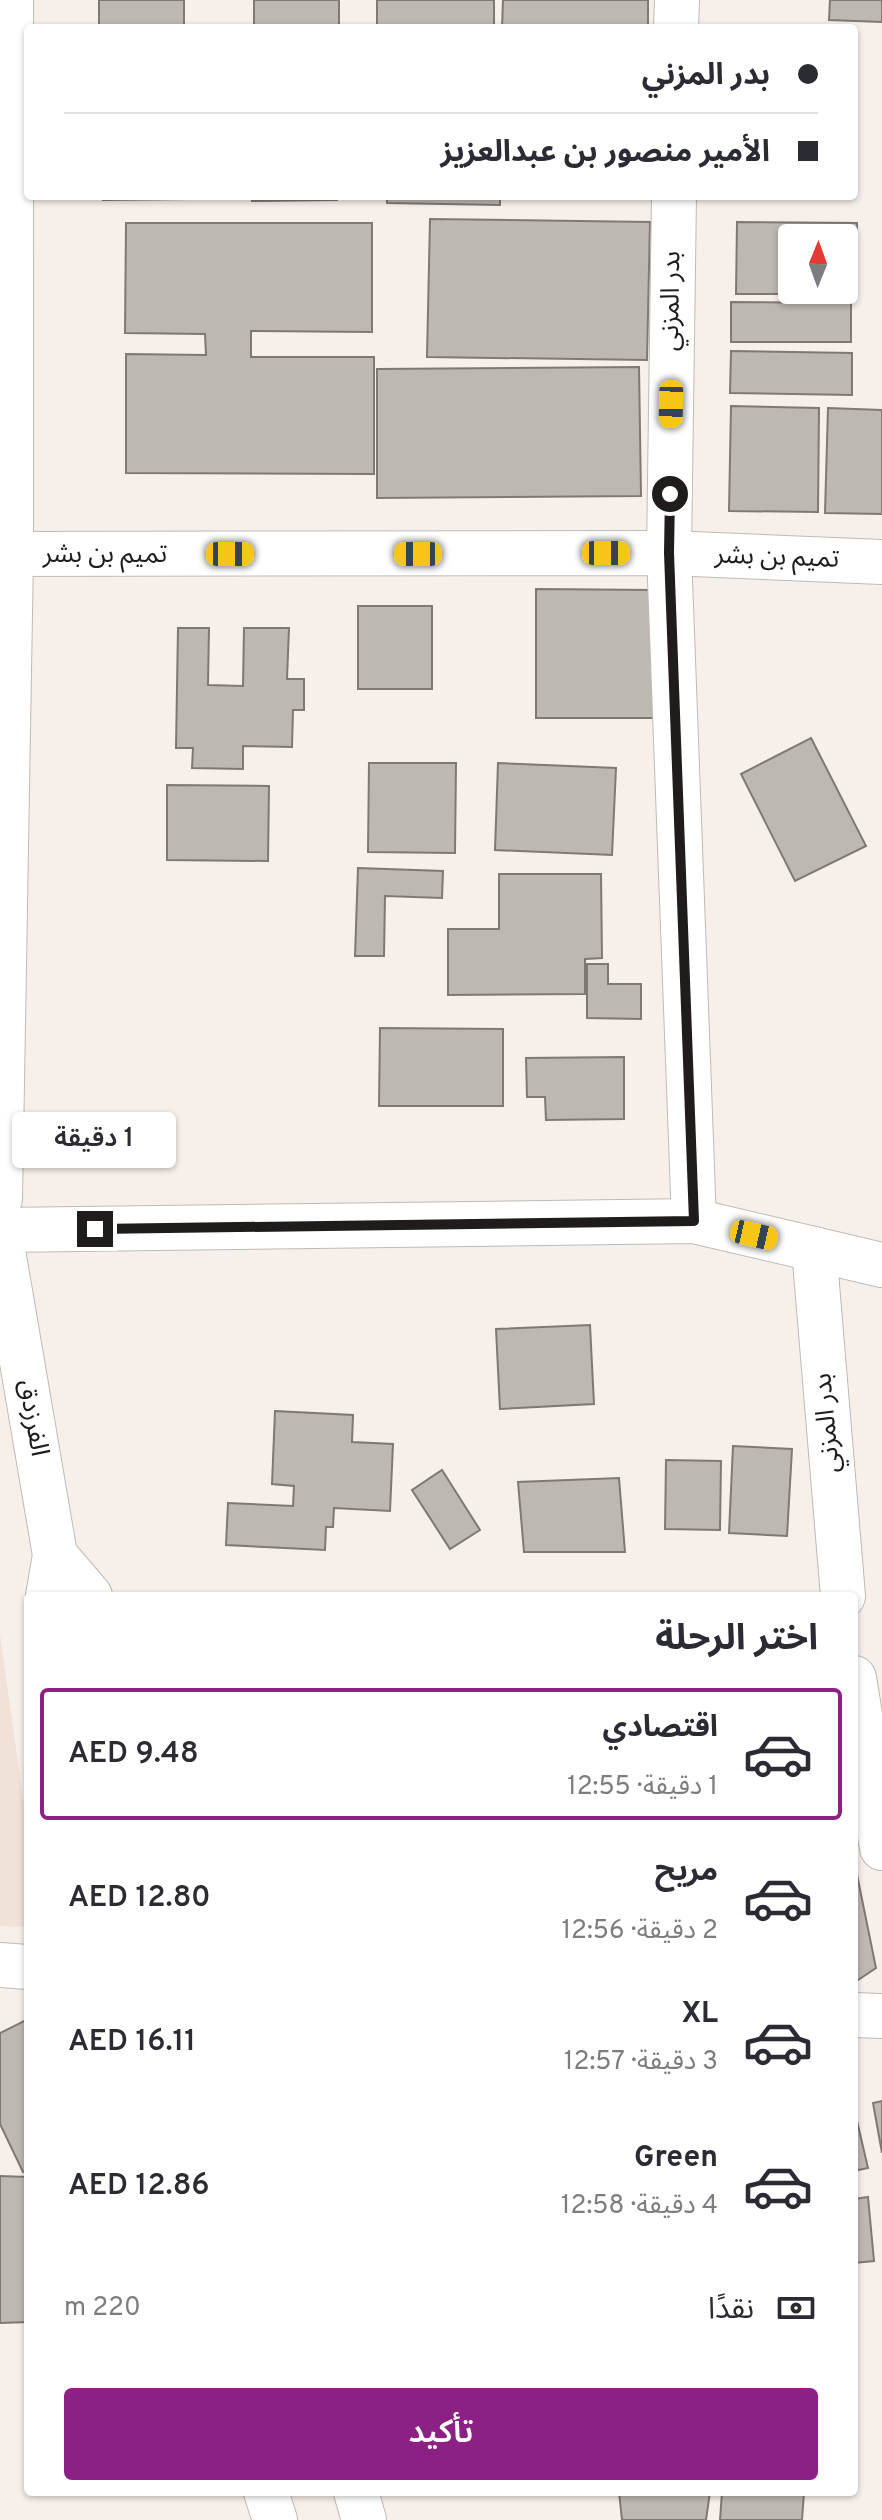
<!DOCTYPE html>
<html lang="ar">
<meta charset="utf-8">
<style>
:root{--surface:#fff;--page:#f7f7f7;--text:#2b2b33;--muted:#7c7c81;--line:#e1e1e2;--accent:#8c2084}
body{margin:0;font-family:Overpass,"Noto Sans Arabic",sans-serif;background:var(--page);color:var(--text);direction:rtl;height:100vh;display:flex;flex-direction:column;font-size:30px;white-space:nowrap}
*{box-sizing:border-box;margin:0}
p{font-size:26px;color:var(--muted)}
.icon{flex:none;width:44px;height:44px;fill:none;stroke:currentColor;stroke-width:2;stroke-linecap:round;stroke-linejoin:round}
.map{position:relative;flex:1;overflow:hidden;direction:ltr}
.drawer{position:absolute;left:24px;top:1592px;width:834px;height:904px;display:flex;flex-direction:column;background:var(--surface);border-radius:8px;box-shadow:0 2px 6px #0004;direction:rtl}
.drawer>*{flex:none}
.guide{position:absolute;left:24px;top:24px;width:834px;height:176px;border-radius:8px;box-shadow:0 2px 6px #0004;direction:rtl;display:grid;align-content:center;height:176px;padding:0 40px;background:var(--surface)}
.needle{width:52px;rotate:1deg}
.buttons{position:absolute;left:778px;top:224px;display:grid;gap:16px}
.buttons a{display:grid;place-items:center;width:80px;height:80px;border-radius:8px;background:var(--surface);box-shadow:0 2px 6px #0004;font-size:40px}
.end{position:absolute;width:36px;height:36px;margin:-18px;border:10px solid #1f1c1b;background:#fff;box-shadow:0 0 0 4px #fff}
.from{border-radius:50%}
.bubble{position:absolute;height:56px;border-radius:8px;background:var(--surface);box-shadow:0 2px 6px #0004;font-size:26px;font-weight:600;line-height:56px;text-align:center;direction:rtl}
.car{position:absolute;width:24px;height:48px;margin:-24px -12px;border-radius:10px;box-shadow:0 0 6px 2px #0007;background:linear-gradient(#f5c518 24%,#345 0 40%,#f5c518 0 76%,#345 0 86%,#f5c518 0)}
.guide b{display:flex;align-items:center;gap:28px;height:76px;font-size:30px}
.guide b+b{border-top:2px solid var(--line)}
.guide i{width:20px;height:20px;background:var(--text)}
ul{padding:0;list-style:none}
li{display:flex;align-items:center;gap:24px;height:132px;margin:0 16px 12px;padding:0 24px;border:4px solid transparent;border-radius:8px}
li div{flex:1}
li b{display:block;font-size:30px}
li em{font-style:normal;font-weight:600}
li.active{border-color:var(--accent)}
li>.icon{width:72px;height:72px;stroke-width:1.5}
h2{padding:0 40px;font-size:36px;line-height:96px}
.pay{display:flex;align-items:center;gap:20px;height:88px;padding:0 40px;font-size:30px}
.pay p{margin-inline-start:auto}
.primary-button{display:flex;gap:16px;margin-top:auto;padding:16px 40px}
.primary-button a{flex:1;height:92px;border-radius:8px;background:var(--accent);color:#fff;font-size:32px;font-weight:600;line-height:92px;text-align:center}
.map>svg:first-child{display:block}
</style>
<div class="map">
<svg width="882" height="2520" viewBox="0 0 882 2520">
<rect width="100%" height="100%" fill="#f6efea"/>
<polygon fill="#f0e2d9" points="0,1635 28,1834 28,1927 0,1926"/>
<g fill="#beb8b3" stroke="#7f7975" stroke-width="2" fill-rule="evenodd">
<rect x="99" y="0" width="85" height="28"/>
<rect x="254" y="0" width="85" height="28"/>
<rect x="377" y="0" width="117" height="28"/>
<polygon points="503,0 648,0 648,28 502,28"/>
<polygon points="830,0 882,0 882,22 829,20"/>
<polygon points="103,196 188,196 188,199 103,200"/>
<polygon points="252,196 337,196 337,200 252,201"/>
<polygon points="387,196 500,196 500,205 387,203"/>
<polygon points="430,219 650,222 647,360 427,357"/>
<path d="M737,222L857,223V294H736ZM792,238H844V290H792Z"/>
<polygon points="126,223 372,223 372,332 251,331 251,357 374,357 374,474 126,473 126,354 206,355 205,334 125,333"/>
<polygon points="731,302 851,303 851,342 731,342"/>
<polygon points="731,351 852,353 852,395 730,393"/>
<polygon points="639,367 641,496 377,498 377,369"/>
<polygon points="731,406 819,408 818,512 729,511"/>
<polygon points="828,408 882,410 882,514 825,513"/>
<polygon points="536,589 654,590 654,718 536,718"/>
<rect x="358" y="606" width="74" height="83"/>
<polygon points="178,628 209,628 208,685 243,686 244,628 289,628 287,679 304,679 304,710 293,710 292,747 243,746 243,769 192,768 193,748 176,748"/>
<polygon points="811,738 866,846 795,881 741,774"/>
<polygon points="369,763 456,763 455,853 368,852"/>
<polygon points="498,763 616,768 612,855 495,850"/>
<polygon points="167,785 269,786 268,861 167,860"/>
<polygon points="358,868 443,871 442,898 385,896 384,956 355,956"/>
<polygon points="499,874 601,874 602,958 585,959 585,994 448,995 448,929 499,929"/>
<polygon points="587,964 608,964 608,984 641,984 641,1019 587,1018"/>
<polygon points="380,1028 503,1029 503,1106 379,1106"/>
<polygon points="624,1057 624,1119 546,1120 545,1097 527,1097 526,1058"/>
<polygon points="590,1325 594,1404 500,1409 496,1329"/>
<polygon points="275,1411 353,1415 352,1442 393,1444 390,1511 334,1508 333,1527 326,1527 325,1550 226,1545 228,1503 293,1506 294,1486 272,1484"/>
<polygon points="733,1446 792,1449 787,1536 729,1533"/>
<polygon points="666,1460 721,1461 720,1530 665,1529"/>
<polygon points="442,1470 480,1530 450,1549 412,1490"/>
<polygon points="619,1478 625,1552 524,1552 518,1482"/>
<polygon points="854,1860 876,1968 858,1980 854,1980"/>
<polygon points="28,2019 28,2170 23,2172 0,2124 0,2033"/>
<polygon points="882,2101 882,2153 873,2103"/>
<polygon points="854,2108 868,2168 854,2171"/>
<polygon points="0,2176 28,2177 28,2322 0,2323"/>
<polygon points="868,2197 874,2261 854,2263 854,2199"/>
<polygon points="619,2492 710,2492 706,2520 622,2520"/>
<polygon points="722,2492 804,2492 802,2520 720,2520"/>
</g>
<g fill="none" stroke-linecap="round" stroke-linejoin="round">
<defs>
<g id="minor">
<polyline points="676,28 677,0"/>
<polyline points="674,196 669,553 694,1221"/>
<polyline points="0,554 669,553 882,562"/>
<polyline points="0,1199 11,555 11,0"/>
<polyline points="0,1230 694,1221 882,1265"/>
<polyline points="0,1233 55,1555 48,1596"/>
<polyline points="814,1249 843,1596"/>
<polyline points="55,1555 90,1596"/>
<polyline points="854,1678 882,1848"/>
<polyline points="0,1965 28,1967"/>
<polyline points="854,2015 882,2016"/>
<polyline points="266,2492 275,2520"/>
<polyline points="356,2492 364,2520"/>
</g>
</defs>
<use href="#minor" stroke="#c0bab5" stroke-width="46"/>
<use href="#minor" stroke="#fff" stroke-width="44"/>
</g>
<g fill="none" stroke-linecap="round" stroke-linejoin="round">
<polyline stroke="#1f1c1b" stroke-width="10" points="95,1229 694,1221 669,553 670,494"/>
</g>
<g text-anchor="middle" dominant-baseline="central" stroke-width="6" stroke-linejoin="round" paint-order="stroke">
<g font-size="26" fill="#1f1c1b" stroke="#fff">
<text transform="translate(672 301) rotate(-89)">بدر المزني</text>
<text x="105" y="555">تميم بن بشر</text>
<text transform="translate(777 558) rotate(2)">تميم بن بشر</text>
<text transform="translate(32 1418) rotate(80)">الفرزدق</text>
<text transform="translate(828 1423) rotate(-95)">بدر المزني</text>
</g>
</g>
</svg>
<div class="buttons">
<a><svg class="needle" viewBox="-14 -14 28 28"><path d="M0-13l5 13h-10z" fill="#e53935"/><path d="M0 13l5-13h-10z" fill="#7c7c81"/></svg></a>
</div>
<i class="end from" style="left:670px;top:494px"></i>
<i class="end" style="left:95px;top:1229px"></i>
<div class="bubble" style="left:12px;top:1112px;width:164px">1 دقيقة</div>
<i class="car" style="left:671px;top:404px;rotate:181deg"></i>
<i class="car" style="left:606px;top:553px;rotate:90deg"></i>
<i class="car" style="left:230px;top:554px;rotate:90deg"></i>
<i class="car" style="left:418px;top:554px;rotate:270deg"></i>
<i class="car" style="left:754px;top:1235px;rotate:103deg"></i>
<div class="guide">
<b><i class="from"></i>بدر المزني</b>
<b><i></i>الأمير منصور بن عبدالعزيز</b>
</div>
<section class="drawer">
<h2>اختر الرحلة</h2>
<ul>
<li class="active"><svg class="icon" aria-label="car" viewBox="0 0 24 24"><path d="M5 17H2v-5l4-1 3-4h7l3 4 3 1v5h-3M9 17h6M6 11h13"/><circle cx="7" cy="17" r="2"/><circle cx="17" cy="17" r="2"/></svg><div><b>اقتصادي</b><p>1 دقيقة · 12:55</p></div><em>AED 9.48</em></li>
<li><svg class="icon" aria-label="car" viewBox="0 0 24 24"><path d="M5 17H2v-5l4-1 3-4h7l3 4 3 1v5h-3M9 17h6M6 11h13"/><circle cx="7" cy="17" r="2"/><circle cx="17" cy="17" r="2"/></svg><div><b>مريح</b><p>2 دقيقة · 12:56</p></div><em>AED 12.80</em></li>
<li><svg class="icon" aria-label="car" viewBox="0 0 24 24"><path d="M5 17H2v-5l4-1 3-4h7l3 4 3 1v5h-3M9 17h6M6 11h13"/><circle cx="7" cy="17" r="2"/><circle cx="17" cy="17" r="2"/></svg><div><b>XL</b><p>3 دقيقة · 12:57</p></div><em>AED 16.11</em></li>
<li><svg class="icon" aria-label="car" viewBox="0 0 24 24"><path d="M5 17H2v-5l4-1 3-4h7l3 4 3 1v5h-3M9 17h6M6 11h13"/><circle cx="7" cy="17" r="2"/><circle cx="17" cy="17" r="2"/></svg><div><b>Green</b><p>4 دقيقة · 12:58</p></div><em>AED 12.86</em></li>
</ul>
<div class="pay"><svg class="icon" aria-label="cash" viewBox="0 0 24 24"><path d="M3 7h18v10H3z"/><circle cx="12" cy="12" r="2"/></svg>نقدًا<p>220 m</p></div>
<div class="primary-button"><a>تأكيد</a></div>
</section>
</div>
